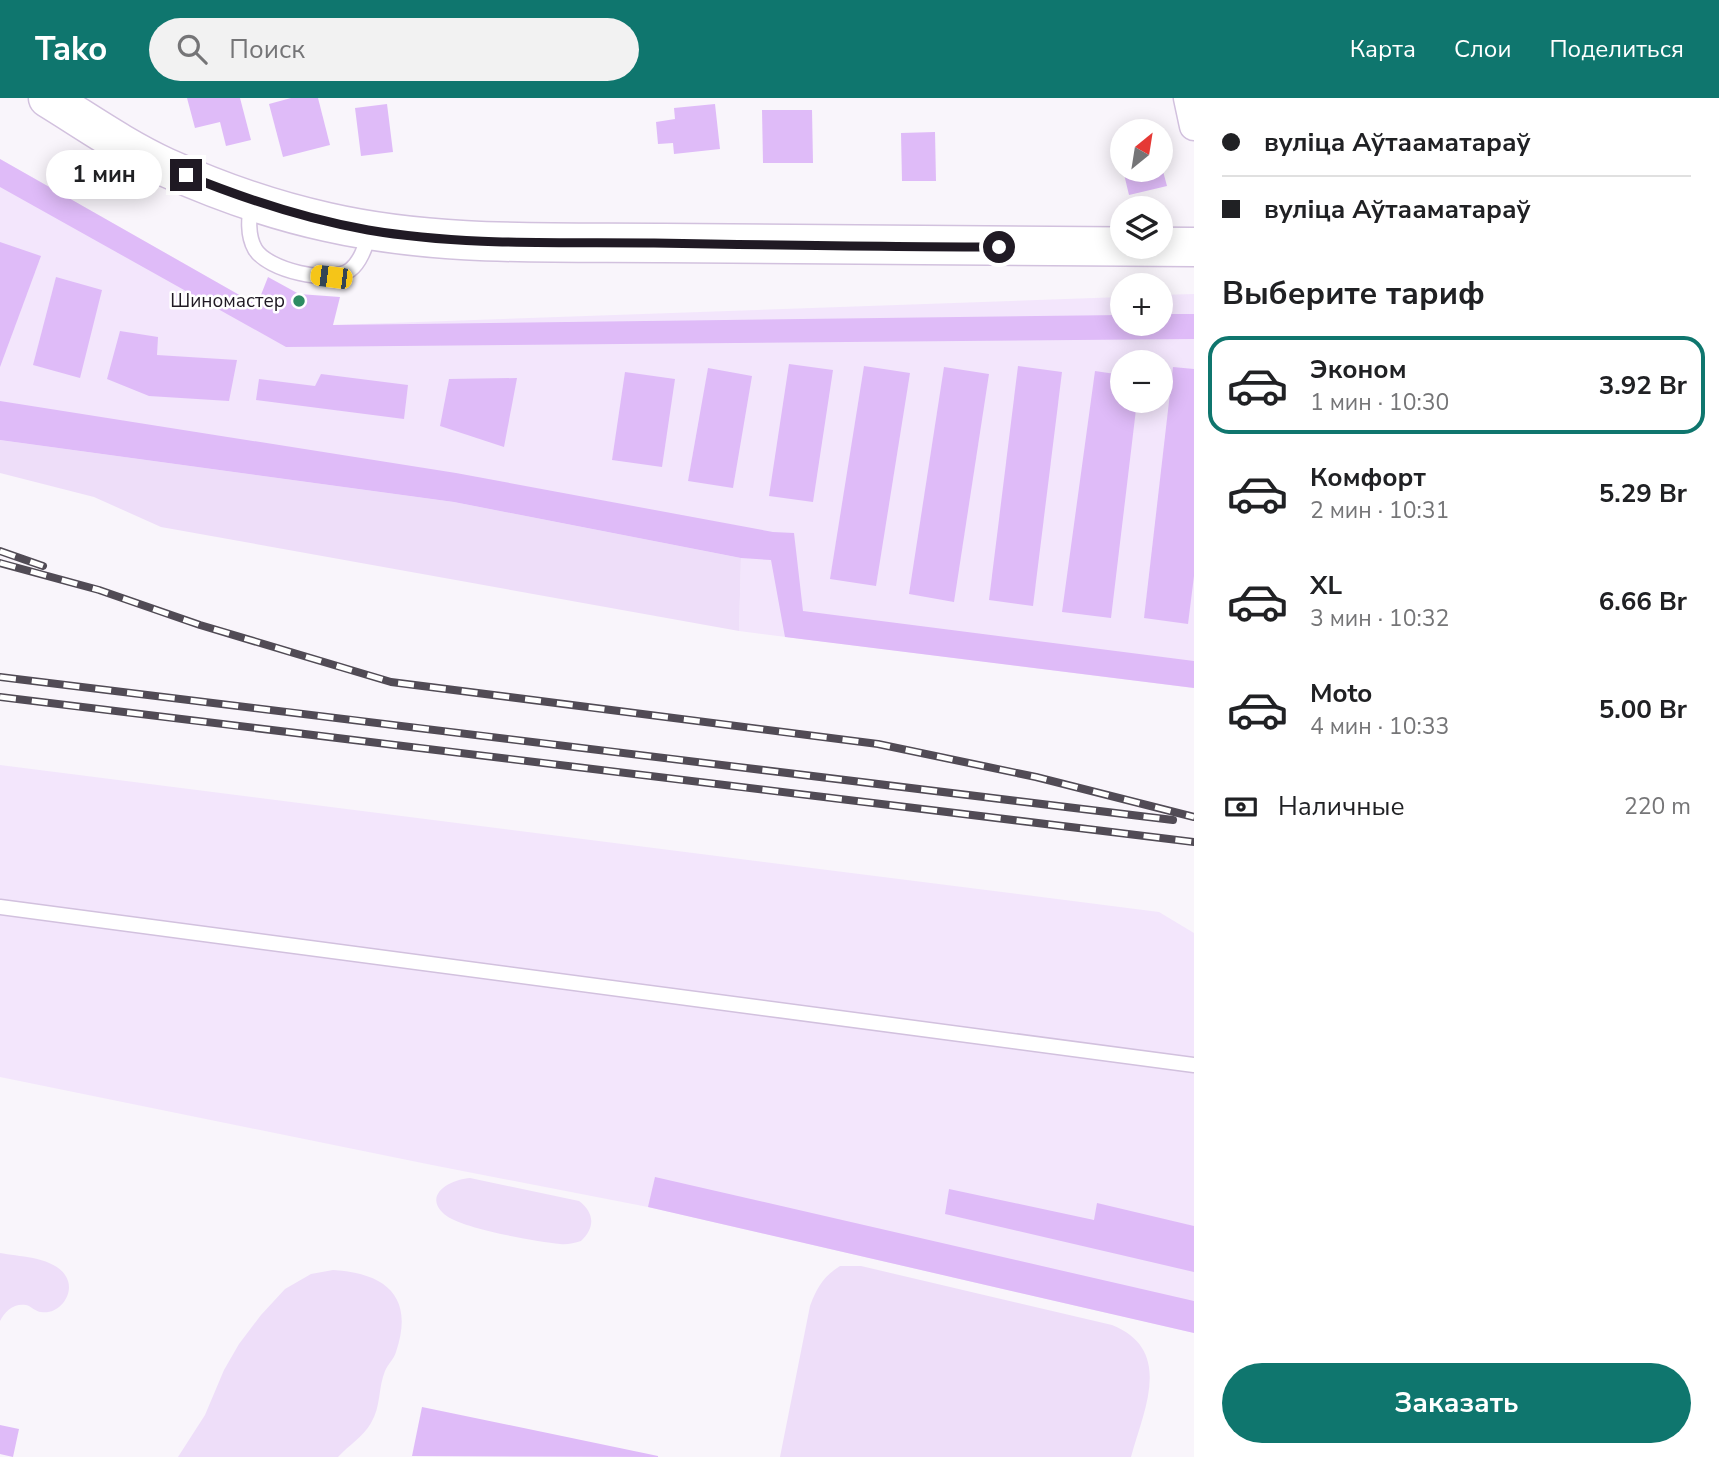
<!DOCTYPE html>
<html lang="ru">
<meta charset="utf-8">
<style>
:root{--surface:#fff;--page:#f2f2f2;--text:#202124;--muted:#757577;--line:#e0e0e0;--accent:#0f766e}
body{margin:0;font-family:"Nunito Sans",sans-serif;background:var(--page);color:var(--text);height:100vh;display:flex;flex-direction:column;font-size:26px;white-space:nowrap}
*{box-sizing:border-box;margin:0}
p{font-size:23px;color:var(--muted)}
.icon{flex:none;width:38px;height:38px;fill:none;stroke:currentColor;stroke-width:2;stroke-linecap:round;stroke-linejoin:round}
.map{position:relative;flex:1;overflow:hidden}
.drawer{display:flex;flex-direction:column;background:var(--surface);width:525px}
.drawer>*{flex:none}
.banner{display:grid;align-content:center;height:154px;padding:0 28px;background:var(--surface)}
.needle{width:46px;rotate:30deg}
.buttons{position:absolute;left:1110px;top:21px;display:grid;gap:14px}
.buttons a{display:grid;place-items:center;width:63px;height:63px;border-radius:50%;background:var(--surface);box-shadow:0 4px 18px #0003;font-size:35px}
.end{position:absolute;width:32px;height:32px;margin:-16px;border:9px solid #201a24;background:#fff;box-shadow:0 0 0 4px #fff}
.from{border-radius:50%}
.bubble{position:absolute;height:49px;border-radius:24px;background:var(--surface);box-shadow:0 4px 18px #0003;font-size:23px;font-weight:700;line-height:49px;text-align:center}
.car{position:absolute;width:21px;height:42px;margin:-21px -10px;border-radius:9px;box-shadow:0 0 5px 2px #0007;background:linear-gradient(#f5c518 24%,#345 0 40%,#f5c518 0 76%,#345 0 86%,#f5c518 0)}
.banner b{display:flex;align-items:center;gap:24px;height:66px;font-size:26px}
.banner b+b{border-top:2px solid var(--line)}
.banner i{width:18px;height:18px;background:var(--text)}
ul{padding:0;list-style:none}
li{display:flex;align-items:center;gap:21px;height:98px;margin:0 14px 10px;padding:0 14px;border:4px solid transparent;border-radius:21px}
li div{flex:1}
li b{display:block;font-size:26px}
li em{font-style:normal;font-weight:700}
li.on{border-color:var(--accent)}
li>.icon{width:63px;height:63px;stroke-width:1.5}
h2{padding:0 28px;font-size:32px;line-height:84px}
.pay{display:flex;align-items:center;gap:18px;height:77px;padding:0 28px;font-size:26px}
.pay p{margin-inline-start:auto}
.cta{display:flex;gap:14px;margin-top:auto;padding:14px 28px}
.cta a{flex:1;height:80px;border-radius:42px;background:var(--accent);color:#fff;font-size:28px;font-weight:700;line-height:80px;text-align:center}
header{display:flex;align-items:center;gap:42px;box-sizing:border-box;height:98px;padding:0 35px;background:var(--accent);color:#fff}
header strong{font-size:33px}
nav{display:flex;gap:38px;margin-inline-start:auto;font-size:24px}
.search{width:490px;height:63px;background:var(--page);display:flex;align-items:center;gap:18px;box-sizing:border-box;padding:0 24px;border-radius:38px;color:var(--muted);font-size:26px}
main{display:flex;flex:1;min-height:0}
.map>svg:first-child{display:block}
</style>
<header>
<strong>Tako</strong>
<div class="search"><svg class="icon" aria-label="search" viewBox="0 0 24 24"><circle cx="10" cy="10" r="6"/><path d="M15 15l6 6"/></svg>Поиск</div>
<nav><a>Карта</a><a>Слои</a><a>Поделиться</a></nav>
</header>
<main>
<div class="map">
<svg width="1194" height="1359" viewBox="0 0 1194 1359">
<rect width="100%" height="100%" fill="#f9f5fb"/>
<g fill="#f3e6fc" fill-rule="evenodd">
<path d="M0,61L257,207L333,227L1122,199V226H1160V197L1194,196V590L739,533L741,460L454,404L0,342ZM1122,264H1160V303H1122Z"/>
<polygon points="0,667 1159,814 1194,835 1194,1235 648,1109 432,1067 0,979"/>
</g>
<g fill="#eedef9">
<polygon points="0,342 454,404 741,460 739,533 161,429 94,399 0,375"/>
<path d="M470,1080L579,1103C595,1115 595,1130 581,1143C574,1145 567,1147 560,1146C535,1143 461,1131 444,1116C422,1096 452,1081 470,1080Z"/>
<path d="M0,1155C21,1159 60,1159 68,1183C73,1198 58,1217 41,1214C36,1214 31,1208 26,1207C14,1205 5,1213 0,1223Z"/>
<path d="M840,1168H861L1112,1227C1174,1252 1144,1311 1131,1359H780L810,1208C817,1189 824,1178 840,1168Z"/>
<path d="M333,1172C385,1175 415,1198 396,1254C394,1261 388,1266 385,1273C378,1290 381,1309 371,1325C363,1339 349,1347 338,1359H178L205,1317L224,1272L239,1246L261,1217L285,1191L311,1176Z"/>
</g>
<g fill="#dfbbf8">
<polygon points="187,0 240,0 251,42 226,48 220,24 195,30"/>
<polygon points="291,0 318,0 330,47 283,59 269,6"/>
<polygon points="387,6 393,54 361,58 355,10"/>
<polygon points="715,6 720,51 674,56 673,45 658,46 656,24 675,21 674,10"/>
<polygon points="762,12 812,12 813,65 763,65"/>
<polygon points="935,34 936,83 902,83 901,35"/>
<polygon points="0,61 257,207 268,179 299,196 340,199 333,227 1122,217 1122,226 1160,226 1160,216 1194,216 1194,241 286,249 0,89"/>
<polygon points="1160,62 1167,88 1129,97 1123,72 1160,72"/>
<polygon points="0,144 41,158 0,269"/>
<polygon points="56,179 102,192 80,280 33,267"/>
<polygon points="120,233 158,239 157,257 237,262 229,303 149,298 107,281"/>
<polygon points="789,266 833,272 813,404 769,398"/>
<polygon points="864,268 910,275 876,488 830,481"/>
<polygon points="1018,268 1062,274 1033,508 989,502"/>
<polygon points="944,269 989,276 954,504 909,496"/>
<polygon points="1173,269 1194,271 1194,478 1188,526 1144,520"/>
<polygon points="708,270 752,278 733,390 688,383"/>
<polygon points="1095,273 1122,277 1122,303 1137,303 1111,520 1062,514"/>
<polygon points="625,274 675,281 662,369 612,362"/>
<polygon points="321,276 408,287 404,321 256,302 259,281 315,288"/>
<polygon points="517,280 504,349 440,328 449,281"/>
<polygon points="0,303 456,375 773,434 794,435 803,513 1194,563 1194,590 785,539 771,462 741,460 454,404 0,342"/>
<polygon points="655,1079 1194,1203 1194,1235 648,1109"/>
<polygon points="949,1091 1094,1122 1097,1105 1194,1128 1194,1174 945,1116"/>
<polygon points="422,1309 658,1358 658,1359 412,1358"/>
<polygon points="0,1327 19,1331 13,1359 0,1356"/>
</g>
<g fill="none" stroke-linecap="round" stroke-linejoin="round">
<defs>
<g id="service">
<path d="M251,103C249,120 247,137 255,151C267,172 330,187 350,172C361,164 366,146 370,134"/>
<polyline points="0,809 1194,967"/>
</g>
<polyline id="minor" points="1188,0 1194,28"/>
<path id="secondary" d="M48,0C87,24 124,50 165,69C216,92 272,112 327,124C436,149 551,144 663,145C840,148 1017,149 1194,149"/>
</defs>
<use href="#service" stroke="#d2c1de" stroke-width="17"/>
<use href="#minor" stroke="#d2c1de" stroke-width="31"/>
<use href="#secondary" stroke="#d2c1de" stroke-width="41"/>
<use href="#service" stroke="#fff" stroke-width="14"/>
<use href="#minor" stroke="#fff" stroke-width="28"/>
<use href="#secondary" stroke="#fff" stroke-width="38"/>
<defs>
<g id="rail">
<polyline points="0,453 43,468"/>
<polyline points="0,465 99,492 200,527 391,584 878,646 1036,679 1194,719"/>
<polyline points="0,579 1173,722"/>
<polyline points="0,599 1194,744"/>
</g>
</defs>
<use href="#rail" stroke="#514b55" stroke-width="8"/>
<use href="#rail" stroke="#fff" stroke-width="5" stroke-dasharray="16" stroke-linecap="butt"/>
</g>
<g fill="none" stroke-linecap="round" stroke-linejoin="round">
<path stroke="#201a24" stroke-width="9" d="M186,77C245,101 305,121 368,132C462,148 559,144 654,145C769,147 884,149 999,149"/>
</g>
<circle fill="#2d8b63" stroke="#fff" stroke-width="2.5" cx="299" cy="203" r="7"/>
<g text-anchor="middle" dominant-baseline="central" stroke-width="5" stroke-linejoin="round" paint-order="stroke">
<g font-size="19" fill="#201a24" stroke="#fff" text-anchor="end">
<text x="285" y="203">Шиномастер</text>
</g>
</g>
</svg>
<div class="buttons">
<a><svg class="needle" viewBox="-14 -14 28 28"><path d="M0-13l5 13h-10z" fill="#e53935"/><path d="M0 13l5-13h-10z" fill="#757577"/></svg></a>
<a><svg class="icon" aria-label="layers" viewBox="0 0 24 24"><path d="M12 4l9 5-9 5-9-5zM3 14l9 5 9-5"/></svg></a>
<a>+</a>
<a>−</a>
</div>
<i class="end from" style="left:999px;top:149px"></i>
<i class="end" style="left:186px;top:77px"></i>
<div class="bubble" style="left:46px;top:52px;width:116px">1 мин</div>
<i class="car" style="left:331px;top:179px;rotate:277deg"></i>
</div>
<section class="drawer">
<div class="banner">
<b><i class="from"></i>вуліца Аўтааматараў</b>
<b><i></i>вуліца Аўтааматараў</b>
</div>
<h2>Выберите тариф</h2>
<ul>
<li class="on"><svg class="icon" aria-label="car" viewBox="0 0 24 24"><path d="M5 17H2v-5l4-1 3-4h7l3 4 3 1v5h-3M9 17h6M6 11h13"/><circle cx="7" cy="17" r="2"/><circle cx="17" cy="17" r="2"/></svg><div><b>Эконом</b><p>1 мин · 10:30</p></div><em>3.92 Br</em></li>
<li><svg class="icon" aria-label="car" viewBox="0 0 24 24"><path d="M5 17H2v-5l4-1 3-4h7l3 4 3 1v5h-3M9 17h6M6 11h13"/><circle cx="7" cy="17" r="2"/><circle cx="17" cy="17" r="2"/></svg><div><b>Комфорт</b><p>2 мин · 10:31</p></div><em>5.29 Br</em></li>
<li><svg class="icon" aria-label="car" viewBox="0 0 24 24"><path d="M5 17H2v-5l4-1 3-4h7l3 4 3 1v5h-3M9 17h6M6 11h13"/><circle cx="7" cy="17" r="2"/><circle cx="17" cy="17" r="2"/></svg><div><b>XL</b><p>3 мин · 10:32</p></div><em>6.66 Br</em></li>
<li><svg class="icon" aria-label="car" viewBox="0 0 24 24"><path d="M5 17H2v-5l4-1 3-4h7l3 4 3 1v5h-3M9 17h6M6 11h13"/><circle cx="7" cy="17" r="2"/><circle cx="17" cy="17" r="2"/></svg><div><b>Moto</b><p>4 мин · 10:33</p></div><em>5.00 Br</em></li>
</ul>
<div class="pay"><svg class="icon" aria-label="cash" viewBox="0 0 24 24"><path d="M3 7h18v10H3z"/><circle cx="12" cy="12" r="2"/></svg>Наличные<p>220 m</p></div>
<div class="cta"><a>Заказать</a></div>
</section>
</main>
